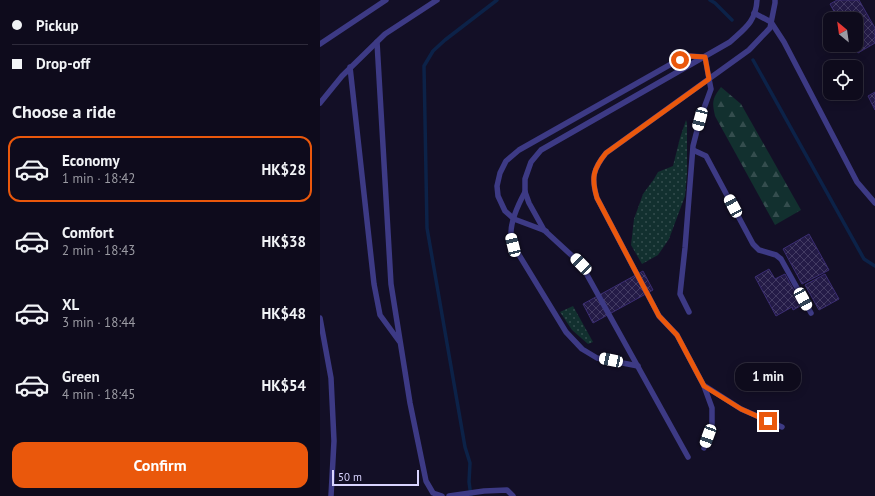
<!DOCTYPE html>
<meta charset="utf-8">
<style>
:root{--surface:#0e0b1c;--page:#1c1929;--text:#f1f3f6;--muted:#9b9ba3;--line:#2e2b3b;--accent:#ea580c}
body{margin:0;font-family:"PT Sans",sans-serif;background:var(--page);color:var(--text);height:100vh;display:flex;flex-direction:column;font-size:15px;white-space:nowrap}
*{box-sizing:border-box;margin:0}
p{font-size:13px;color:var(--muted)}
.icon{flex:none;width:22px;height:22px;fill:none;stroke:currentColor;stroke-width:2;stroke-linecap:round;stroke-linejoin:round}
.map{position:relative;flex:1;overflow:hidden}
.sheet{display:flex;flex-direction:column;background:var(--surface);width:320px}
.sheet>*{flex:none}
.hud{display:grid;align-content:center;height:88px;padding:0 12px;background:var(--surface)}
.needle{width:26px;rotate:331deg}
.controls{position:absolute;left:503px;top:12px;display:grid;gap:8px}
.controls a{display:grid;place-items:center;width:40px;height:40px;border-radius:8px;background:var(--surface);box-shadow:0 2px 10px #0003,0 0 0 1px var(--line);font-size:20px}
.scale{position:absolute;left:12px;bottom:10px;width:87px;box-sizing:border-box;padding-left:4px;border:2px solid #d9d4ff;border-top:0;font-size:11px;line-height:14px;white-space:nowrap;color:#d9d4ff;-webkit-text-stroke:3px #130f26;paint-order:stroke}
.end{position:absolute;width:18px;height:18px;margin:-9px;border:5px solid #ea580c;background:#fff;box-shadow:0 0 0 2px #fff}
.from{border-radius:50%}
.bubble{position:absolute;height:28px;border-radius:12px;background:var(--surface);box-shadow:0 2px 10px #0003,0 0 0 1px var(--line);font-size:13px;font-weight:800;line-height:28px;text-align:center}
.car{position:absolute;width:12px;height:24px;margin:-12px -6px;border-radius:5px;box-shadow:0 0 3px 1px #0007;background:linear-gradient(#fff 24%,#345 0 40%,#fff 0 76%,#345 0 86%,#fff 0)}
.hud b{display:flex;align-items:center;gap:14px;height:38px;font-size:15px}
.hud b+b{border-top:1px solid var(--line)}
.hud i{width:10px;height:10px;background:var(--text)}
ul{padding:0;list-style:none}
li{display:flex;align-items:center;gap:12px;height:66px;margin:0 8px 6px;padding:0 4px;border:2px solid transparent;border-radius:12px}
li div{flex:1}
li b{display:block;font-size:15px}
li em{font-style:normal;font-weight:800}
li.on{border-color:var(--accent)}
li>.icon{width:36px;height:36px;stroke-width:1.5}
h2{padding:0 12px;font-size:18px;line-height:48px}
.cta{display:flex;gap:8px;margin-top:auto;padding:8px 12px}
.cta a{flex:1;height:46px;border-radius:12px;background:var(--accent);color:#fff;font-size:16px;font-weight:800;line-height:46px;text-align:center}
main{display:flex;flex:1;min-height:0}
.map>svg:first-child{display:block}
</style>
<main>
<section class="sheet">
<div class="hud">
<b><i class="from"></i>Pickup</b>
<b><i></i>Drop-off</b>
</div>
<h2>Choose a ride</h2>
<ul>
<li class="on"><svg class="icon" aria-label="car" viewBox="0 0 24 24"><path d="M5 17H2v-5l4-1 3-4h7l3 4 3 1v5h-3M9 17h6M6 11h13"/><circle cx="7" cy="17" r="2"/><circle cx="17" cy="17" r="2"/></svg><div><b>Economy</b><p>1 min · 18:42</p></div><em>HK$28</em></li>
<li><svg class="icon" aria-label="car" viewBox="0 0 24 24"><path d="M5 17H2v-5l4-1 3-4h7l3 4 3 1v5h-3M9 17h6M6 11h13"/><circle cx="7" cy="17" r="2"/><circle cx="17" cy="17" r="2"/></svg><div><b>Comfort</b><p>2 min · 18:43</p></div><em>HK$38</em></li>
<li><svg class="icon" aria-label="car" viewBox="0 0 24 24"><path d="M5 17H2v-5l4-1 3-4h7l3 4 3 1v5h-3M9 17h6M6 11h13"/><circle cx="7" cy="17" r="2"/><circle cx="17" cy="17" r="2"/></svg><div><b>XL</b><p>3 min · 18:44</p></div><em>HK$48</em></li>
<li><svg class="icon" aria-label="car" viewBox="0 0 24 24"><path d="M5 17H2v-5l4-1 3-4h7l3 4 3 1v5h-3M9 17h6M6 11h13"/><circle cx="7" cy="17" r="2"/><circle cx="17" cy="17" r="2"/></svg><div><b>Green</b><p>4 min · 18:45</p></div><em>HK$54</em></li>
</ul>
<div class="cta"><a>Confirm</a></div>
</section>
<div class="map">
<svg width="555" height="496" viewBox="0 0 555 496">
<defs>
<pattern id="grass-dots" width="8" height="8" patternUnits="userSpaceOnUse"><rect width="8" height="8" fill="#12302f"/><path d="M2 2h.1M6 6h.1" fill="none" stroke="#344d4e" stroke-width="1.8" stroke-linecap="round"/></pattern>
<pattern id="forest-firs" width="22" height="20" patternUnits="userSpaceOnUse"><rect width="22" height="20" fill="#12302f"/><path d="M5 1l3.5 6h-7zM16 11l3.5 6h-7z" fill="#344d4e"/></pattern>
<pattern id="building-cross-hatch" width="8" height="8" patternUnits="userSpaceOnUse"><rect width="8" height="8" fill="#241b47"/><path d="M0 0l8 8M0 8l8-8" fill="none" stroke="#433b63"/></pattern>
</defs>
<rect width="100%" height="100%" fill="#130f26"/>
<g fill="url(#grass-dots)">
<polygon points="366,120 367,123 367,173 365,196 349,239 338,255 322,264 311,245 314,219 323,194 334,179 338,172 353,166 360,138"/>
<polygon points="253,306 273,342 268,344 252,330 240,312"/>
</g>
<path fill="url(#forest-firs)" d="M401,87L421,104L481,210L455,225L395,116C392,102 392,99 401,87Z"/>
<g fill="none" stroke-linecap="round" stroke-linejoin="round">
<g stroke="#0c2248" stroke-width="3.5">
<polyline points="390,0 395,3 412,20"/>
<polyline points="433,60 544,259 555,266"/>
<polyline points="151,496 149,482 150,463 145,447 107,228 104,66 113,51 125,40 177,0"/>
</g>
</g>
<g fill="url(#building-cross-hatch)" stroke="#3b2d73">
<polygon points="517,0 539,0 555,28 555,43 538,53 533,45 536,45 536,19 518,19 510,4"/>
<polygon points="555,92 555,110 548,96"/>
<polygon points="489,234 509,270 482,284 463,249"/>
<polygon points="449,269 455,279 465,274 482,305 473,310 472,307 456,316 435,277"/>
<polygon points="323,271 333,290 273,323 263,304"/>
<polygon points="505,274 519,299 499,310 485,285"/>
</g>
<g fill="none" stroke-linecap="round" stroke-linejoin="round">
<g stroke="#3d3a85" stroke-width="5.5">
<polyline points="434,13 451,22 464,42 537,182 555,203"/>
<polyline points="57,42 71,284 90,403 106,481 113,493 122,496"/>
<polyline points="0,44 66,0"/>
<polyline points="30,67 54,284 60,315 79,341"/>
<polyline points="0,103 22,76 65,34 117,0"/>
<polyline points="373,150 386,156 433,244 439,250 456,255 461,259 491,313"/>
<path d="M205,192C199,203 190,222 191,236C191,239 192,242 193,245L246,332L262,349L277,358L318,366"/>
<polyline points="226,231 194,219 185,211 178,196 177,186 180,173 186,161 199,150 360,59 368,56 385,57 389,79 391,89 380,119 373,146 365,248 360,294 369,312"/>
<polyline points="0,318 11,378 14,441 11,496"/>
<polyline points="385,386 421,409 462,427"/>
<path d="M384,448L392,424V408L384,386L357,335L339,316L277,198C271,178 273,169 286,153L429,50L450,28L455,3V0"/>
<path d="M368,457L261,264L224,230L209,203L205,192V179L211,162L221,150L410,42C424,29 436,22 437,0"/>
<polyline points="129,496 164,491 187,490 193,496"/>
</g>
</g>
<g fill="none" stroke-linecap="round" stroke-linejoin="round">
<path stroke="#ea580c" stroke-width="5" d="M360,60L368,56L385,57L389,79L286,153C273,169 271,178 277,198L339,316L357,335L384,386L421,409L448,421"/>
</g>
</svg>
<div class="controls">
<a><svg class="needle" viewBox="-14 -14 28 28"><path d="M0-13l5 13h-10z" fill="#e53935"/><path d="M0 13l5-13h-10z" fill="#9b9ba3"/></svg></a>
<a><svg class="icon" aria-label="locate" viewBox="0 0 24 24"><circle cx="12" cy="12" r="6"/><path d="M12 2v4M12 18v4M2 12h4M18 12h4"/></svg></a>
</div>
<div class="scale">50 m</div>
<i class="end from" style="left:360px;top:60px"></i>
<i class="end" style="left:448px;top:421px"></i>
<div class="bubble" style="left:415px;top:363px;width:66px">1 min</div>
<i class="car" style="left:380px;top:119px;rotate:195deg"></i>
<i class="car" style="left:413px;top:206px;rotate:332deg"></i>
<i class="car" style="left:193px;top:245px;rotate:346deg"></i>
<i class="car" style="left:261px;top:264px;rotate:316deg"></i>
<i class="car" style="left:483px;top:299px;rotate:151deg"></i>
<i class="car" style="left:291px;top:360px;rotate:282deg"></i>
<i class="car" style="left:388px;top:436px;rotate:200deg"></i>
</div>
</main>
